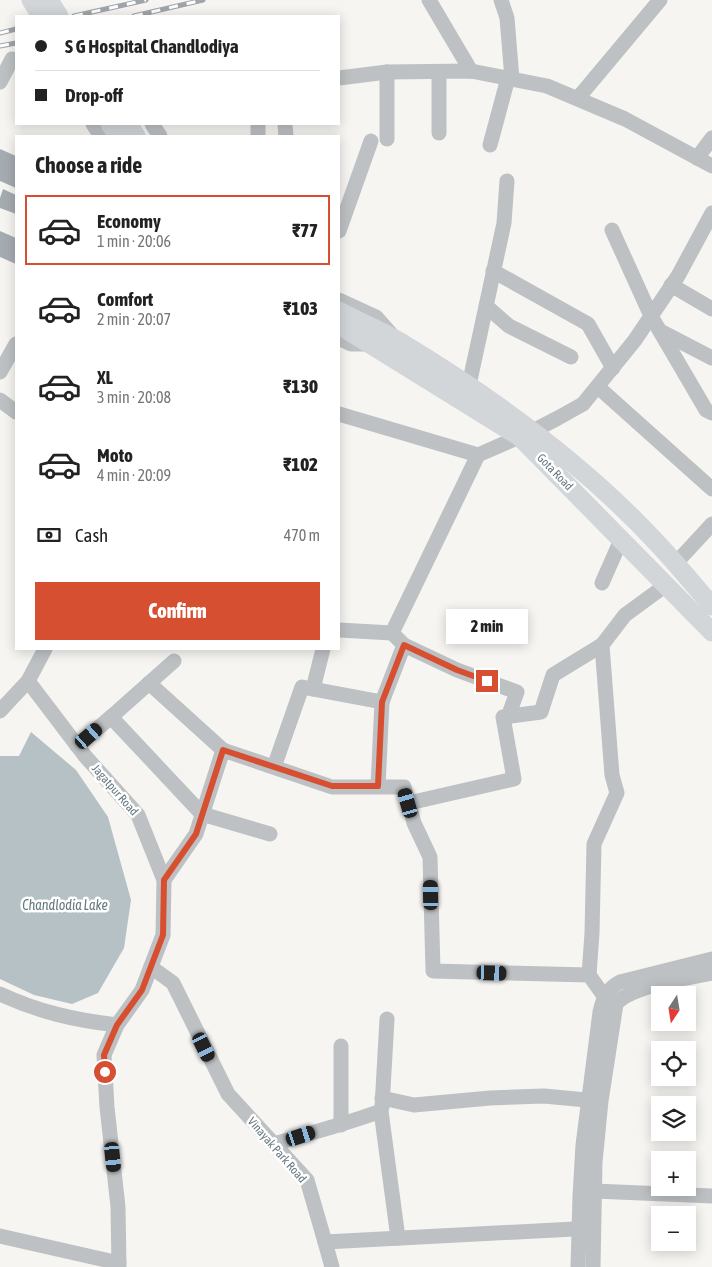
<!DOCTYPE html>
<meta charset="utf-8">
<style>
:root{--surface:#fff;--page:#f2f2f2;--text:#222;--muted:#767676;--line:#e0e0e0;--accent:#d74f31}
body{margin:0;font-family:"Asap Condensed",sans-serif;background:var(--page);color:var(--text);height:100vh;display:flex;flex-direction:column;font-size:19px;white-space:nowrap}
*{box-sizing:border-box;margin:0}
p{font-size:16px;color:var(--muted)}
.icon{flex:none;width:28px;height:28px;fill:none;stroke:currentColor;stroke-width:2;stroke-linecap:round;stroke-linejoin:round}
.map{position:relative;flex:1;overflow:hidden}
.details{position:absolute;left:15px;top:135px;width:325px;height:515px;display:flex;flex-direction:column;background:var(--surface);border-radius:0px;box-shadow:0 2px 12px #0003}
.details>*{flex:none}
.hud{position:absolute;left:15px;top:15px;width:325px;height:110px;border-radius:0px;box-shadow:0 2px 12px #0003;display:grid;align-content:center;height:110px;padding:0 20px;background:var(--surface)}
.needle{width:32px;rotate:192deg}
.buttons{position:absolute;left:651px;top:986px;display:grid;gap:10px}
.buttons a{display:grid;place-items:center;width:45px;height:45px;border-radius:0px;background:var(--surface);box-shadow:0 2px 12px #0003;font-size:25px}
.end{position:absolute;width:22px;height:22px;margin:-11px;border:6px solid #d74f31;background:#fff;box-shadow:0 0 0 2px #fff}
.from{border-radius:50%}
.bubble{position:absolute;height:35px;border-radius:0px;background:var(--surface);box-shadow:0 2px 12px #0003;font-size:16px;font-weight:800;line-height:35px;text-align:center}
.car{position:absolute;width:15px;height:30px;margin:-15px -8px;border-radius:6px;box-shadow:0 0 4px 1px #0007;background:linear-gradient(#222 24%,#8ab4d8 0 40%,#222 0 76%,#8ab4d8 0 86%,#222 0)}
.hud b{display:flex;align-items:center;gap:18px;height:48px;font-size:19px}
.hud b+b{border-top:1px solid var(--line)}
.hud i{width:12px;height:12px;background:var(--text)}
ul{padding:0;list-style:none}
li{display:flex;align-items:center;gap:15px;height:70px;margin:0 10px 8px;padding:0 10px;border:2px solid transparent;border-radius:0px}
li div{flex:1}
li b{display:block;font-size:19px}
li em{font-style:normal;font-weight:800}
li.current{border-color:var(--accent)}
li>.icon{width:45px;height:45px;stroke-width:1.5}
h2{padding:0 20px;font-size:22px;line-height:60px}
.pay{display:flex;align-items:center;gap:12px;height:55px;padding:0 20px;font-size:19px}
.pay p{margin-inline-start:auto}
.primary-button{display:flex;gap:10px;margin-top:auto;padding:10px 20px}
.primary-button a{flex:1;height:58px;border-radius:0px;background:var(--accent);color:#fff;font-size:20px;font-weight:800;line-height:58px;text-align:center}
.map>svg:first-child{display:block}
</style>
<div class="map">
<svg width="712" height="1267" viewBox="0 0 712 1267">
<rect width="100%" height="100%" fill="#f6f5f2"/>
<polygon fill="#b5c1c4" points="31,732 76,770 108,817 131,900 124,948 98,993 72,1004 34,995 0,979 0,756 19,756"/>
<g fill="#a5acb1">
<polygon points="0,149 16,156 16,188 0,181"/>
<polygon points="3,189 16,195 16,214 0,208 0,198"/>
<polygon points="0,231 16,238 16,264 0,257"/>
</g>
<g fill="none" stroke-linecap="round" stroke-linejoin="round">
<g stroke="#bdc1c4" stroke-width="15">
<polyline points="429,0 471,71"/>
<polyline points="501,0 507,18 512,79"/>
<polyline points="339,78 387,72 471,71 547,86 625,119 712,166"/>
<polyline points="0,82 12,59"/>
<polyline points="578,98 660,0"/>
<polyline points="93,124 101,136"/>
<polyline points="152,124 160,136"/>
<polyline points="258,124 258,136"/>
<polyline points="285,124 286,136"/>
<polyline points="439,133 439,72"/>
<polyline points="387,139 387,72"/>
<polyline points="490,145 508,78"/>
<polyline points="697,158 712,138"/>
<polyline points="612,230 651,316 706,410 712,413"/>
<polyline points="339,231 371,141"/>
<polyline points="493,271 588,324 613,368"/>
<polyline points="671,285 712,309"/>
<polyline points="339,300 376,317 391,334"/>
<polyline points="486,306 509,326 571,357"/>
<polyline points="660,331 712,358"/>
<polyline points="339,338 351,344 371,344"/>
<polyline points="0,372 16,344"/>
<polyline points="469,385 504,223 507,181"/>
<polyline points="598,387 712,489"/>
<polyline points="0,400 16,412"/>
<polyline points="339,414 478,455 533,431 558,418 583,404 635,340 678,276 712,213"/>
<polyline points="675,564 712,524"/>
<polyline points="602,583 621,540"/>
<polyline points="339,630 392,633"/>
<polyline points="404,645 457,670 517,692 508,717"/>
<polyline points="28,681 85,756 138,815 164,880 163,935 142,990 117,1025 104,1055 107,1107 118,1207 119,1267"/>
<polyline points="149,683 223,750"/>
<polyline points="313,689 323,649"/>
<polyline points="382,702 404,645 392,633 478,455"/>
<polyline points="0,711 28,681 45,649"/>
<polyline points="111,717 174,661"/>
<polyline points="77,746 111,717 202,814 270,834"/>
<polyline points="274,767 302,687 382,702 378,786"/>
<polyline points="409,803 514,779 503,717 541,712 553,675 602,645"/>
<polyline points="164,880 196,834 223,750 332,787 404,787 414,823 430,857 433,971 589,975 604,996"/>
<polyline points="151,967 173,983 228,1094 307,1180 325,1242 593,1228"/>
<polyline points="589,975 592,933 594,844 617,793 612,775 602,645 625,615 666,585"/>
<path d="M0,994C39,1012 74,1020 117,1025"/>
<polyline points="341,1046 341,1125"/>
<polyline points="382,1098 414,1105 490,1098 544,1096 597,1101"/>
<polyline points="382,1107 387,1019"/>
<path d="M274,1144C310,1133 346,1124 381,1111L398,1238"/>
<polyline points="594,1191 712,1196"/>
<polyline points="0,1236 119,1263"/>
<polyline points="325,1242 332,1267"/>
<path d="M578,1267L580,1196L583,1145L600,1012C603,998 607,989 620,982L712,959"/>
<path d="M593,1267L595,1162L601,1101L616,1004C630,986 689,978 712,973"/>
</g>
<g stroke="#d2d6d9" stroke-width="19">
<polyline points="31,0 41,16"/>
<polyline points="49,0 59,16"/>
<polyline points="110,124 118,136"/>
<polyline points="128,124 136,136"/>
<path d="M339,311C359,322 380,330 400,342C493,398 583,463 657,543C676,563 694,585 712,606"/>
<polyline points="339,325 520,437 712,632"/>
</g>
<defs>
<g id="rail">
<polyline points="74,16 146,0"/>
<polyline points="134,16 203,0"/>
<polyline points="0,33 16,29"/>
<polyline points="0,46 16,43"/>
</g>
</defs>
<use href="#rail" stroke="#9fa5aa" stroke-width="5"/>
<use href="#rail" stroke="#fff" stroke-width="3" stroke-dasharray="9" stroke-linecap="butt"/>
</g>
<g fill="none" stroke-linecap="round" stroke-linejoin="round">
<polyline stroke="#d74f31" stroke-width="6" points="105,1072 104,1055 117,1025 142,990 163,935 164,880 196,834 223,750 332,786 378,786 382,702 404,645 457,670 487,681"/>
</g>
<g text-anchor="middle" dominant-baseline="central" stroke-width="5" stroke-linejoin="round" paint-order="stroke">
<g font-size="12" fill="#677781" stroke="#fff">
<text transform="translate(555 472) rotate(46)">Gota Road</text>
<text transform="translate(115 790) rotate(49)">Jagatpur Road</text>
<text transform="translate(277 1150) rotate(49)">Vinayak Park Road</text>
</g>
<g font-size="14" font-style="italic" fill="#63787e" stroke="#fff">
<text x="65" y="905">Chandlodia Lake</text>
</g>
</g>
</svg>
<div class="buttons">
<a><svg class="needle" viewBox="-14 -14 28 28"><path d="M0-13l5 13h-10z" fill="#e53935"/><path d="M0 13l5-13h-10z" fill="#767676"/></svg></a>
<a><svg class="icon" aria-label="locate" viewBox="0 0 24 24"><circle cx="12" cy="12" r="6"/><path d="M12 2v4M12 18v4M2 12h4M18 12h4"/></svg></a>
<a><svg class="icon" aria-label="layers" viewBox="0 0 24 24"><path d="M12 4l9 5-9 5-9-5zM3 14l9 5 9-5"/></svg></a>
<a>+</a>
<a>−</a>
</div>
<i class="end from" style="left:105px;top:1072px"></i>
<i class="end" style="left:487px;top:681px"></i>
<div class="bubble" style="left:446px;top:609px;width:82px">2 min</div>
<i class="car" style="left:89px;top:736px;rotate:49deg"></i>
<i class="car" style="left:408px;top:803px;rotate:344deg"></i>
<i class="car" style="left:431px;top:895px;rotate:359deg"></i>
<i class="car" style="left:492px;top:973px;rotate:92deg"></i>
<i class="car" style="left:204px;top:1047px;rotate:154deg"></i>
<i class="car" style="left:301px;top:1136px;rotate:72deg"></i>
<i class="car" style="left:113px;top:1157px;rotate:174deg"></i>
<div class="hud">
<b><i class="from"></i>S G Hospital Chandlodiya</b>
<b><i></i>Drop-off</b>
</div>
<section class="details">
<h2>Choose a ride</h2>
<ul>
<li class="current"><svg class="icon" aria-label="car" viewBox="0 0 24 24"><path d="M5 17H2v-5l4-1 3-4h7l3 4 3 1v5h-3M9 17h6M6 11h13"/><circle cx="7" cy="17" r="2"/><circle cx="17" cy="17" r="2"/></svg><div><b>Economy</b><p>1 min · 20:06</p></div><em>₹77</em></li>
<li><svg class="icon" aria-label="car" viewBox="0 0 24 24"><path d="M5 17H2v-5l4-1 3-4h7l3 4 3 1v5h-3M9 17h6M6 11h13"/><circle cx="7" cy="17" r="2"/><circle cx="17" cy="17" r="2"/></svg><div><b>Comfort</b><p>2 min · 20:07</p></div><em>₹103</em></li>
<li><svg class="icon" aria-label="car" viewBox="0 0 24 24"><path d="M5 17H2v-5l4-1 3-4h7l3 4 3 1v5h-3M9 17h6M6 11h13"/><circle cx="7" cy="17" r="2"/><circle cx="17" cy="17" r="2"/></svg><div><b>XL</b><p>3 min · 20:08</p></div><em>₹130</em></li>
<li><svg class="icon" aria-label="car" viewBox="0 0 24 24"><path d="M5 17H2v-5l4-1 3-4h7l3 4 3 1v5h-3M9 17h6M6 11h13"/><circle cx="7" cy="17" r="2"/><circle cx="17" cy="17" r="2"/></svg><div><b>Moto</b><p>4 min · 20:09</p></div><em>₹102</em></li>
</ul>
<div class="pay"><svg class="icon" aria-label="cash" viewBox="0 0 24 24"><path d="M3 7h18v10H3z"/><circle cx="12" cy="12" r="2"/></svg>Cash<p>470 m</p></div>
<div class="primary-button"><a>Confirm</a></div>
</section>
</div>
